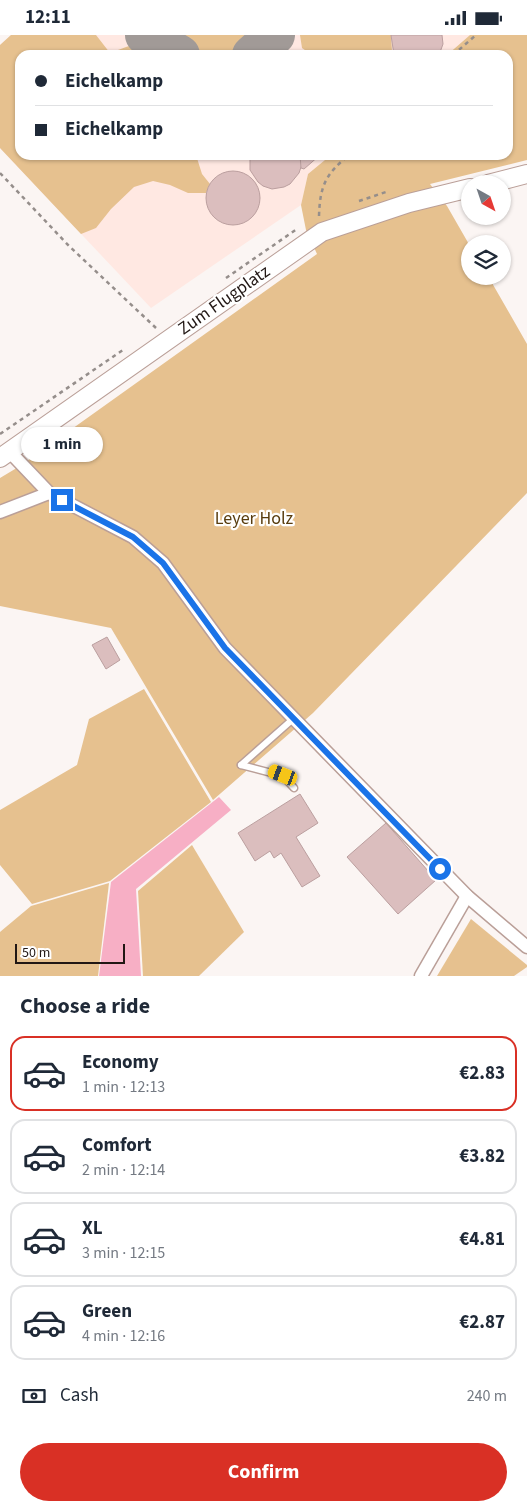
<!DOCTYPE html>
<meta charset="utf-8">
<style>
:root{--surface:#fff;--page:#f6f6f7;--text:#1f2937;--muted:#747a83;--line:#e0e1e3;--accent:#d93025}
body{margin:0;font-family:"Source Sans 3",sans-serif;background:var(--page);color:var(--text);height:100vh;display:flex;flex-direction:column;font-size:19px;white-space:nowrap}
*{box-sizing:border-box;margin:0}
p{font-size:16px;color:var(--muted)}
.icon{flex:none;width:28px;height:28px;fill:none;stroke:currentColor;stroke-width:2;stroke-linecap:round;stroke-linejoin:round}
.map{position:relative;height:941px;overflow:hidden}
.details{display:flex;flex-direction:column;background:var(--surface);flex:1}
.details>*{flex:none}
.guide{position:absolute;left:15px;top:15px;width:498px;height:110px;border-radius:15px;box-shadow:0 1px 4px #0004;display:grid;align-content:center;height:110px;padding:0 20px;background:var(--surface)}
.needle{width:32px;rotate:140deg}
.controls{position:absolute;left:461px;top:140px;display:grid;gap:10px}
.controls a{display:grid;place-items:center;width:50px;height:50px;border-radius:50%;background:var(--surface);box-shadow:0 1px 4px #0004;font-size:25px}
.scale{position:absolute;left:15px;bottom:12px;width:110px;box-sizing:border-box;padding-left:5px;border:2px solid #211714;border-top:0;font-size:14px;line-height:18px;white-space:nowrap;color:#211714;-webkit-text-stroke:4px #fff;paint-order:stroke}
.end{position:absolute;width:22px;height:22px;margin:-11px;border:6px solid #1a73e8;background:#fff;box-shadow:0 0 0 2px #fff}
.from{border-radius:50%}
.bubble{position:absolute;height:35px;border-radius:18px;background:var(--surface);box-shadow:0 1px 4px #0004;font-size:16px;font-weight:700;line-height:35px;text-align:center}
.car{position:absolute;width:15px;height:30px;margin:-15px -8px;border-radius:6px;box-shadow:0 0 4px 1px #0007;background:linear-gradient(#f5c518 24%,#345 0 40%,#f5c518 0 76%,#345 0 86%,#f5c518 0)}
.guide b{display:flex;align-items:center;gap:18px;height:48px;font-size:19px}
.guide b+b{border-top:1px solid var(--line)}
.guide i{width:12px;height:12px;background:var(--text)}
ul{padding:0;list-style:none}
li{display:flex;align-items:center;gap:15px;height:75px;margin:0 10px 8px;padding:0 10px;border:2px solid var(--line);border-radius:15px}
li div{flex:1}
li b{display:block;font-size:19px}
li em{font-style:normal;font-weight:700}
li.current{border-color:var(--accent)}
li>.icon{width:45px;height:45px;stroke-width:1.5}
h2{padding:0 20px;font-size:22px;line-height:60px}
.pay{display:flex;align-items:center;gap:12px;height:55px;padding:0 20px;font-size:19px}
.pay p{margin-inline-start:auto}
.button{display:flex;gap:10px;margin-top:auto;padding:10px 20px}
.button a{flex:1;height:58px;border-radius:30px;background:var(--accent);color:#fff;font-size:20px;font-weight:700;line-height:58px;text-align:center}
.status{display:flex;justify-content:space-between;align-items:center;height:35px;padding:0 25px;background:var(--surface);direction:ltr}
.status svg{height:14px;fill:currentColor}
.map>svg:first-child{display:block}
</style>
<div class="status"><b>12:11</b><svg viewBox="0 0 49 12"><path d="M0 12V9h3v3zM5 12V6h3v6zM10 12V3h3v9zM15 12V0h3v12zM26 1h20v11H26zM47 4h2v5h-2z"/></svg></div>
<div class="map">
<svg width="527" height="941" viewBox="0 0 527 941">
<rect width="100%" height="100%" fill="#fbf5f3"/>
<polygon fill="#ffe8e2" points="11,0 470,0 447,20 20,20 20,120 331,120 308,139 301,170 151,273 0,113 0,10"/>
<g fill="#e6c18f">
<path d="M11,0H96L110,18C138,8 138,5 165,20H20V120H196L202,139L210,149L206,158H188L170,150L153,146L134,152L111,174L96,193L81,199L0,113V10Z"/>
<polygon points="162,0 263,0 238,20 198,20"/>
<polygon points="300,0 391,0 392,16 387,20 312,20 302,13"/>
<polygon points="470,0 527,0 527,125 430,149 447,171 470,211 470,241 488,241 527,309 527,458 313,678 213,765 111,593 0,571 0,443 20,431 317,219 306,195 301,170 308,139 331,120 508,120 508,20 447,20"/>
<polygon points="144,654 211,767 110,846 32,869 0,830 0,775 77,730 89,684"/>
<polygon points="192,810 244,897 199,941 143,941 138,856"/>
<polygon points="109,848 98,941 0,941 0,897 31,871"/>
<polygon points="471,884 527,930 527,932 514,941 437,941"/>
</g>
<polygon fill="#f7afc5" points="219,762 231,775 136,854 141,941 99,941 111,847"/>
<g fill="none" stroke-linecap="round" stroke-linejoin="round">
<g stroke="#a19a97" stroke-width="40">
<polyline points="145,0 180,20"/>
<polyline points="252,20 275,0"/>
</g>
</g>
<g fill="#dbbebe" stroke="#bb9f9f">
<polygon points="391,0 442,0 443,9 439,20 394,20"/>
<polygon points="300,120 302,129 299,138 290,149 284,152 272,154 263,151 258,147 250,135 250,120"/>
<polygon points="300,120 320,120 304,134 301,133"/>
<circle cx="233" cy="163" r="27"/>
<polygon points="107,602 120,625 106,634 92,610"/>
<polygon points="300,759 318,788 296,802 320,841 302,852 281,818 274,823 270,816 255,826 238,798"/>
<polygon points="386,788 436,845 398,879 347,822"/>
</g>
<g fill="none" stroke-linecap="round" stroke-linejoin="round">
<defs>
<g id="lane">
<polyline points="241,730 293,684"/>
<polyline points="241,730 283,741 294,753"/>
</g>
<g id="street">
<polyline points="10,417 49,458 133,502 163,528 225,613 467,861 527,912"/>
<polyline points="0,477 49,458"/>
<polyline points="421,941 467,861"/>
</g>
<g id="secondary">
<polyline points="488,149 527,139"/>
<polyline points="0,423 322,197 409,168 470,153"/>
</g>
</defs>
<use href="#lane" stroke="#ba9f98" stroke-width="9"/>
<use href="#street" stroke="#ba9f98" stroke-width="15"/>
<use href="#secondary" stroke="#ba9f98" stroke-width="20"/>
<g stroke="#958e8b" stroke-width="2.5" stroke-dasharray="4 4" stroke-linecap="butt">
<polyline points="453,20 476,0"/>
<polyline points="0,138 69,211 156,293"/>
<polyline points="359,166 389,156"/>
<path d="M319,181C320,150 326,139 349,120"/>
<polyline points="226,243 297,194"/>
<polyline points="0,399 123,315"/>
</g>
<use href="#lane" stroke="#fff" stroke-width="6"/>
<use href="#street" stroke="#fff" stroke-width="12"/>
<use href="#secondary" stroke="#fff" stroke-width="18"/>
</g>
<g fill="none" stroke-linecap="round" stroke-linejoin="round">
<polyline stroke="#1a73e8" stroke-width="6" points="62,465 133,502 163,528 225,613 440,834"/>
</g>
<g text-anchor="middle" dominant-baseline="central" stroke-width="4.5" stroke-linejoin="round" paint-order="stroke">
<g font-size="18" fill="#211714" stroke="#fff">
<text transform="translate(224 265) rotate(-35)">Zum Flugplatz</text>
</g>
<g font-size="18" fill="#583c0e" stroke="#fff">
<text x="254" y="483">Leyer Holz</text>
</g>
</g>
</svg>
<div class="controls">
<a><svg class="needle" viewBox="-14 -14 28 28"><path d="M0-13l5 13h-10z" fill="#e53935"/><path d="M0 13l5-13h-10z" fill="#747a83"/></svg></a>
<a><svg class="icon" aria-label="layers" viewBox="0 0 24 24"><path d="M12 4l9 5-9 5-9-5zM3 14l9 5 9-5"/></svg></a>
</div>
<div class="scale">50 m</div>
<i class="end from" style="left:440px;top:834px"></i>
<i class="end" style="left:62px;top:465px"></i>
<div class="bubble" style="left:21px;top:392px;width:82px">1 min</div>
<i class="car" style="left:283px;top:740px;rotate:291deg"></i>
<div class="guide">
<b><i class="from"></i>Eichelkamp</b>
<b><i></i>Eichelkamp</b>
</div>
</div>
<section class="details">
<h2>Choose a ride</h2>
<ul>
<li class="current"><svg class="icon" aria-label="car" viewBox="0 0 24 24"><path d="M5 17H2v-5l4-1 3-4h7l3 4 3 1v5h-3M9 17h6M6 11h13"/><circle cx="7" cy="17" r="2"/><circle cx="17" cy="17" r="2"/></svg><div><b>Economy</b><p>1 min · 12:13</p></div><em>€2.83</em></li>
<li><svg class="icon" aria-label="car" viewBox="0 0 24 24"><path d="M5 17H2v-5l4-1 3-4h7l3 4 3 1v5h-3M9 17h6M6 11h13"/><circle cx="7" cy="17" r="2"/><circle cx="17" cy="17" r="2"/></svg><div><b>Comfort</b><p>2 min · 12:14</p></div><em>€3.82</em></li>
<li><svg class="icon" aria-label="car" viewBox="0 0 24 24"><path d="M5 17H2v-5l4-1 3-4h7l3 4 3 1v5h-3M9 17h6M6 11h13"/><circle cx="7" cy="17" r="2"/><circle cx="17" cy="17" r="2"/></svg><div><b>XL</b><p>3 min · 12:15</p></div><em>€4.81</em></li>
<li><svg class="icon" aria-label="car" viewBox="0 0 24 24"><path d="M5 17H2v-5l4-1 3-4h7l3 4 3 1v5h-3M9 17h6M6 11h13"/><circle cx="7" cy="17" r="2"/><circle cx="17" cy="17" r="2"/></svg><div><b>Green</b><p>4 min · 12:16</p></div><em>€2.87</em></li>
</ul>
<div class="pay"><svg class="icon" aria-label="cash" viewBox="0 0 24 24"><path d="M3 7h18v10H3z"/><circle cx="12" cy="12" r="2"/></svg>Cash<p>240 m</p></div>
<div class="button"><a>Confirm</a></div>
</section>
